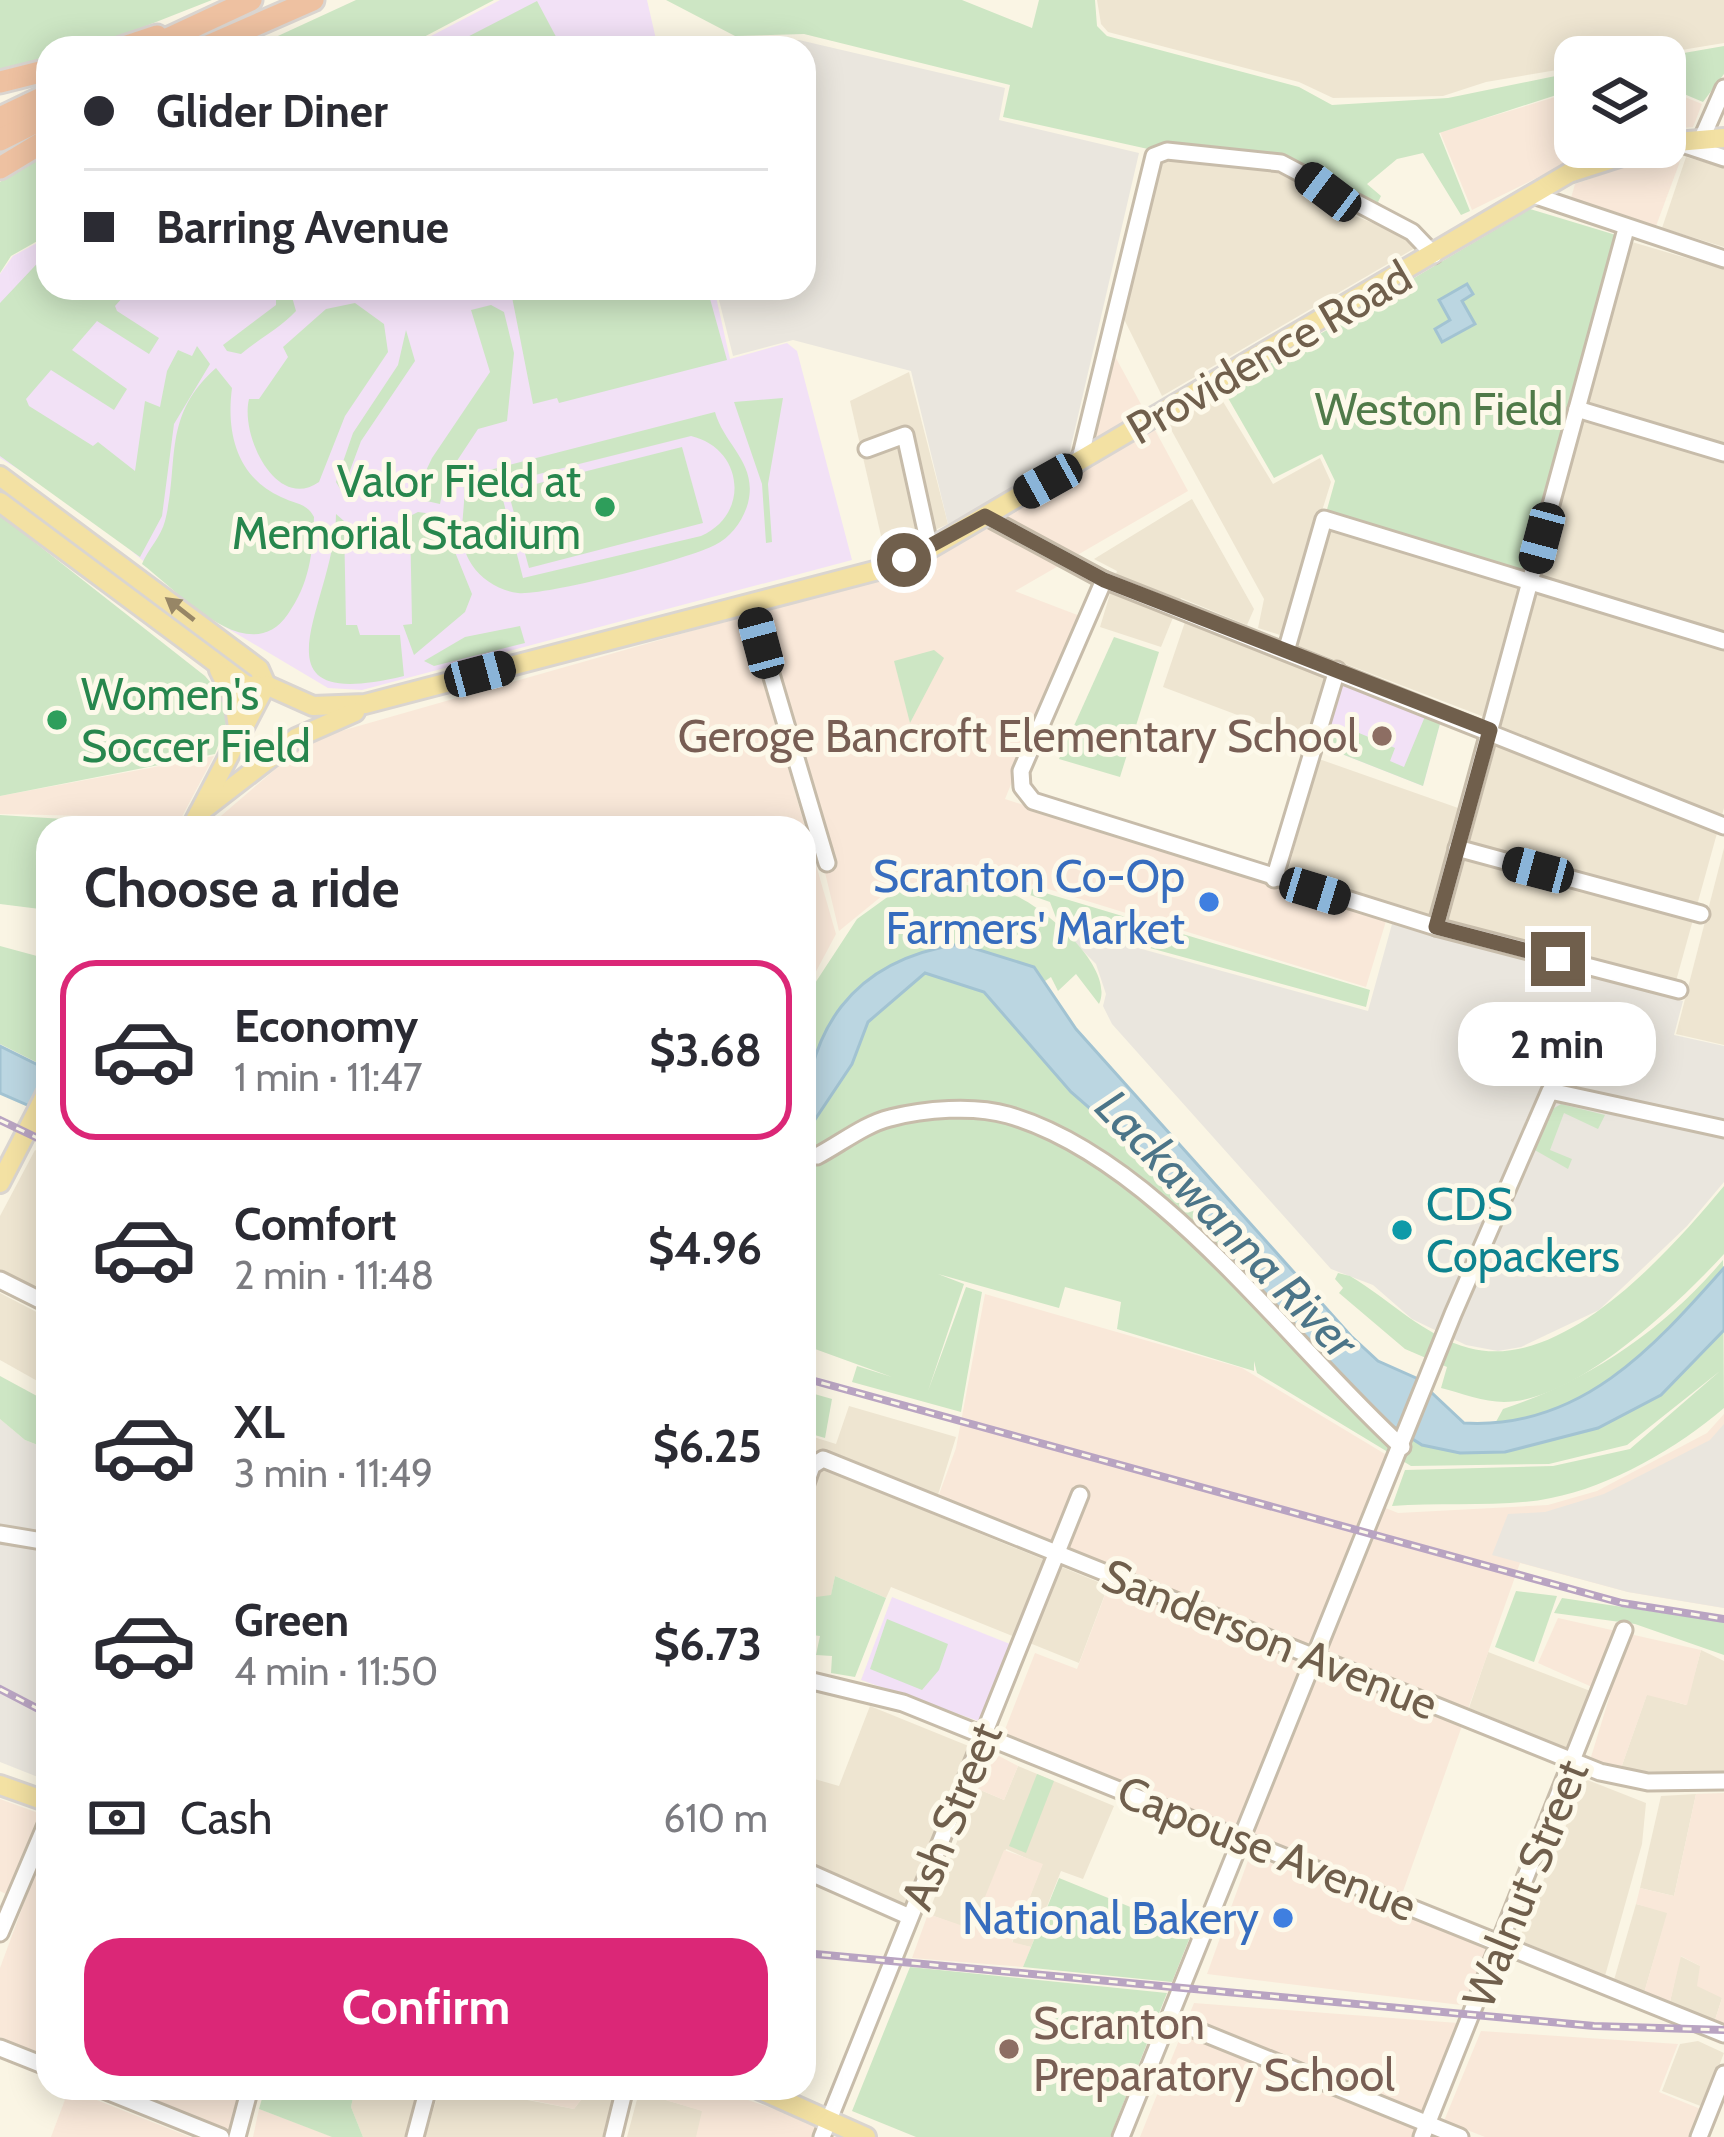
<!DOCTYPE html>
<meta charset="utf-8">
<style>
:root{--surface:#fff;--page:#f7f7f7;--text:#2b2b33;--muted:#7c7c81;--line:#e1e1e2;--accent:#db2777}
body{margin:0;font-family:Cabin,sans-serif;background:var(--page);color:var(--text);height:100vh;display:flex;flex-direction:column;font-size:45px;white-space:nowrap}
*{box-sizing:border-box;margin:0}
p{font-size:39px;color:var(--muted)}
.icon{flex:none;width:66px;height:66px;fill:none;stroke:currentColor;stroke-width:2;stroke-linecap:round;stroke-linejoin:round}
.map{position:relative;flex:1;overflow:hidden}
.drawer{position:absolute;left:36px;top:816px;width:780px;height:1284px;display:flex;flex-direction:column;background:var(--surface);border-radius:36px;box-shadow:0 6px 30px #0003}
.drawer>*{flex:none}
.banner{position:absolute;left:36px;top:36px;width:780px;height:264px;border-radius:36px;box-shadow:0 6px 30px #0003;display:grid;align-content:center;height:264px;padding:0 48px;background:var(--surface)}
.controls{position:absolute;left:1554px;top:36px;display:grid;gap:24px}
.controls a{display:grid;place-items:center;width:132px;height:132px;border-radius:24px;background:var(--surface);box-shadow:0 6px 30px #0003;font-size:60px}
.end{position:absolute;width:54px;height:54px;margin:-27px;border:15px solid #705f4c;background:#fff;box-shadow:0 0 0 6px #fff}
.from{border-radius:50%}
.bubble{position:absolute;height:84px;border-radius:36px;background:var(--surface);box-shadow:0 6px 30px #0003;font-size:39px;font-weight:700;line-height:84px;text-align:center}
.car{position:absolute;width:36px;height:72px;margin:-36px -18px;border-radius:15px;box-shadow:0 0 9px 3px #0007;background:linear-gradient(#222 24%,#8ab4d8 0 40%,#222 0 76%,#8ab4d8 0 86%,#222 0)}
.banner b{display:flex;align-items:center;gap:42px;height:114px;font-size:45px}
.banner b+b{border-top:3px solid var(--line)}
.banner i{width:30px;height:30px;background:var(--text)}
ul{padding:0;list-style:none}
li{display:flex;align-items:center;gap:36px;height:180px;margin:0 24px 18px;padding:0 24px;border:6px solid transparent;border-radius:36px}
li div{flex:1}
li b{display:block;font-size:45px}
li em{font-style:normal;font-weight:700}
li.selected{border-color:var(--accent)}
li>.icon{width:108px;height:108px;stroke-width:1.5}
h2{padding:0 48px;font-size:54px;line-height:144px}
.pay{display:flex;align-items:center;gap:30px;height:132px;padding:0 48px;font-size:45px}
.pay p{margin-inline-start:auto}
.button{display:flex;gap:24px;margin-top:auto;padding:24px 48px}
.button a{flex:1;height:138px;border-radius:36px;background:var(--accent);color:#fff;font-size:48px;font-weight:700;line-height:138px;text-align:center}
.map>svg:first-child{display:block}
</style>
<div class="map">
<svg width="1724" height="2137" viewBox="0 0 1724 2137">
<rect width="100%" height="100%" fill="#faf5e4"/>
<g fill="#eee5d1">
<polygon points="1097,0 1724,0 1724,43 1639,57 1575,57 1575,67 1486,82 1443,96 1333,98 1299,82 1108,32 1101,24"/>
<polygon points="1724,153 1724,247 1662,228 1686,157 1718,166"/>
<polygon points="1168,160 1237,162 1280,171 1355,216 1406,236 1415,248 1162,396 1121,313 1160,163"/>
<polygon points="1632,242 1724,269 1724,808 1676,981 1448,923"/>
<polygon points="909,372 948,524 885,553 850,401"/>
<polygon points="1219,395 1273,484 1320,458 1331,482 1283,636 1258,628 1264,599 1168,424"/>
<polygon points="1192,499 1254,609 1247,625 1181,598 1161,647 1100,627 1117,571 1094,559"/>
<polygon points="1330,527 1521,586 1487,718 1296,645"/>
<polygon points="1186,619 1325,676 1307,741 1163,687"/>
<polygon points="1319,759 1461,809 1429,916 1287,874"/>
<polygon points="1724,848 1724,1045 1676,1034"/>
<polygon points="35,1150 48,1156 48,1298 0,1270 0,1216"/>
<polygon points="0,1293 48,1318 48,1387 0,1360"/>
<polygon points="849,1406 956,1437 932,1514 1108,1586 1079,1663 891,1587 886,1598 835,1576 831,1596 804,1620 804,1434 836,1444"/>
<polygon points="1701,1650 1724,1661 1724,1773 1620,1771 1647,1694 1686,1705"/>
<polygon points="1488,1652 1593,1692 1569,1749 1469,1708"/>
<polygon points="870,1706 971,1747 905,1907 804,1863 804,1776 839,1786"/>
<polygon points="1018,1766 1114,1806 1083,1879 1061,1871 1031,1947 1012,1943 1042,1865 1006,1849 972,1930 928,1914 978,1789 1004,1800"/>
<polygon points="1585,1779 1646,1803 1642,1844 1605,1976 1519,1940"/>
<polygon points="1696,1794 1674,1896 1640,1888 1661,1796"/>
<polygon points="1636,1904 1668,1912 1644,1993 1614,1980"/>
<polygon points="1680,1956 1700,1966 1722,1998 1715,2020 1670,2002"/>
<polygon points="1698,2041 1724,2053 1703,2107 1662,2091 1680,2044"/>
<polygon points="355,2088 424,2088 411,2137 363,2137 351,2107"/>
<polygon points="440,2088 498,2088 497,2094 574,2109 590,2088 617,2088 604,2137 425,2137"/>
<polygon points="639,2092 703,2111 697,2137 627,2137"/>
</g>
<g fill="#f9e8d9">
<polygon points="1665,89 1702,104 1693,127 1665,129"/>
<polygon points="1575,91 1575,147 1599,147 1472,210 1440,132"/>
<polygon points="1682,156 1656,226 1571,198 1575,184 1652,157"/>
<polygon points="1110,347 1188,491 1015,591 1080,616 1005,799 1386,921 1366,987 1032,884 1029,894 990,882 919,882 888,891 839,931 763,613 942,555 1080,472"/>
<polygon points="744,616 836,934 804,994 804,828 207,828 294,753 327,735"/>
<polygon points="214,756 176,828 86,828 91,816 0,814 0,796"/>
<polygon points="985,1294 1242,1368 1390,1457 1373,1503 1398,1513 1548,1505 1597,1491 1707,1433 1724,1414 1724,1608 1628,1592 1520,1563 1401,1897 1002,1737 1035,1653 1077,1669 1114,1571 937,1500 956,1448"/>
<polygon points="1558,1618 1701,1650 1687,1705 1647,1695 1620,1771 1591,1757 1610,1695 1538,1663"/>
<polygon points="999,1756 1018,1766 1004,1800 978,1789 990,1759"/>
<polygon points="1724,1793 1724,2024 1715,2020 1722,1998 1697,1986 1700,1966 1681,1956 1670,2002 1644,1993 1667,1913 1636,1904 1640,1888 1674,1896 1696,1794"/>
<polygon points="0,1799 41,1814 8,1895 0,1891"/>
<polygon points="48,1838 48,2057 0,2037 0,1968"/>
<polygon points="1004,1850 1043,1864 1012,1942 1031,1947 1023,1967 912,1958 928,1914 972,1929"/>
<polygon points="1250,1855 1491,1947 1469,2006 1207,1974"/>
<polygon points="1194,2003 1458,2023 1412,2137 1140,2137"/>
<polygon points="1481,2031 1678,2044 1659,2092 1703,2110 1692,2137 1485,2137 1444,2121"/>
<polygon points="123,2088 241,2088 230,2132"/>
<polygon points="499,2088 590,2088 574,2109 497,2093"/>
<polygon points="640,2088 714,2088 817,2124 812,2137 696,2137 702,2111 639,2092"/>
<polygon points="69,2089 190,2137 51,2137"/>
<polygon points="259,2109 333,2137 253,2137"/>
</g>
<g fill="#eae6de">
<polygon points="799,40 1005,88 999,120 1139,153 1068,459 948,524 911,371 793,340 733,356 716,288 804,288 804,48 767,48"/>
<polygon points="1392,924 1683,1001 1674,1035 1724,1046 1724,1182 1687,1226 1599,1310 1521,1347 1498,1351 1466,1345 1412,1319 1373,1285 1331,1269 1112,1024 1103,1006 1106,994 1096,964 1058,926 1368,1011"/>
<polygon points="0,1419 25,1440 48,1449 48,1781 0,1762"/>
<polygon points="1724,1424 1724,1608 1628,1592 1492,1555 1508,1514 1545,1512 1604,1494 1710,1440"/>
</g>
<g fill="#f2e1f6">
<polygon points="500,0 647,0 658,48 408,48"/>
<polygon points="48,237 48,288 714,288 730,359 787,343 797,351 852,560 362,690 328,688 210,618 80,507 0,458 0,274 13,256"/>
<polygon points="1341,680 1441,720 1423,786 1324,747"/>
<polygon points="892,1597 1015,1646 984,1723 861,1680"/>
</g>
<g fill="#cde6c4" fill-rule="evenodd">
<polygon points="0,0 212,0 90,48 48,48 48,62 0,74"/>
<polygon points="356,0 494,0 403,48 252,48"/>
<polygon points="666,0 962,0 1032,28 1039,0 1095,0 1097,26 1107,36 1299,87 1332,105 1448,98 1575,72 1575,89 1439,133 1470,211 1461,215 1423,153 1397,159 1367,184 1381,196 1378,202 1408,225 1284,156 1186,145 1148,149 1003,117 1010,85 804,34 735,36"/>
<polygon points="537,1 562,48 446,48"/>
<polygon points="1724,46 1724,74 1703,102 1665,86 1661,57"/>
<polygon points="48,151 48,235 11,256 0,273 0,182"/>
<polygon points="1530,209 1616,235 1526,572 1326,513 1335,481 1322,454 1274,478 1224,391"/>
<polygon points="48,252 48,288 131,288 115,306 117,311 159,338 149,354 97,321 72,350 127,389 114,410 51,370 26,399 29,406 93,446 98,442 135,471 145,401 160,407 167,371 178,350 192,356 197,346 210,364 174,424 162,516 140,557 0,456 0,303"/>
<polygon points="558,288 707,288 727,360 559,403 557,398 533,404 512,297"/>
<path d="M290,290L296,311C279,329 260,338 241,354L227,351L223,345L276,305V296Z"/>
<path d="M355,303L384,324L388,352L345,416L319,482C276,512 240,435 249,399H259L288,357L283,347L326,309Z"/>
<polygon points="491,305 504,312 514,353 507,421 478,429 445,479 440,504 413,498 432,458 490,372 471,310"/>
<polygon points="406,330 415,361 361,441 342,492 336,482 353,433 398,365"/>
<path d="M216,368L232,388C226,433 237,477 281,497C295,504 307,503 314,517C313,554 309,584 288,614C249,671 180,593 142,564C148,549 161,537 165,521C180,462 161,417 216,368Z"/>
<polygon points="783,398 768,484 772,542 766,543 762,484 734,402"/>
<path d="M715,412C724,445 758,463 748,503C743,521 731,537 715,545C689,559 545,596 518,593C500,591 482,580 472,565C452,535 470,507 462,477ZM691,436C743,448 751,514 701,536L523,578L499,484Z"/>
<polygon points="682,447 703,523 529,568 508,491"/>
<polygon points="418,512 440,515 472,594 465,612 414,655 403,625 412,624 410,516"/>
<path d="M336,514L344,521L346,625H357L360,635H400L404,676C242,715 336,602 336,514Z"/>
<polygon points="0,515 205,676 222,696 228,718 215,754 0,796"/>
<polygon points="520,626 525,643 434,666 424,661 465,637"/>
<polygon points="1114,637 1159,652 1120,777 1059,759"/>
<polygon points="934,650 944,658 910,723 894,661"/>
<polygon points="1426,714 1441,720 1423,786 1324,747 1329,726 1340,730 1337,741 1350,746 1359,733 1395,748 1390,761 1404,767"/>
<polygon points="0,815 176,826 104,828 90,821 86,828 48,828 48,910 0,904"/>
<path d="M956,884C975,886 994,887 1012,894C1043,906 1116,967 1099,1004L1076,974L1058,991L1051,977L1045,981L1037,978L1034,966L1019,965L1137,1146L1297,1320L1486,1440L1503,1409C1589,1381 1665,1329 1723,1260L1724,1408C1679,1447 1610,1487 1551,1498C1505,1508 1442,1502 1392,1506L1405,1470L1553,1466L1630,1449L1720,1371L1627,1445L1549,1464L1411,1466L1257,1373L1254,1361V1371L1117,1329L1121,1302L1065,1287L1059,1308L938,1274L964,1284L928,1391L966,1287L982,1292L961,1412L852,1382L857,1366L892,1377L804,1345V1000L857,919L893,893Z"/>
<polygon points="1032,889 1370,990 1366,1007 1058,923 1050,902 1030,895"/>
<polygon points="0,946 48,959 48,1068 0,1044"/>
<polygon points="1561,1104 1605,1115 1598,1129 1564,1113 1550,1150 1572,1159 1568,1169 1533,1149 1551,1110"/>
<path d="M1724,1186V1254C1678,1304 1576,1402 1504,1402C1484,1402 1461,1393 1441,1388L1447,1367L1405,1349L1339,1293L1343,1288L1335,1279L1338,1273L1350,1276C1389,1299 1424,1336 1469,1348C1563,1373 1669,1252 1724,1186Z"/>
<polygon points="0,1376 48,1402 48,1449 25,1440 0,1419"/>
<polygon points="804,1391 832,1399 825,1438 804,1432"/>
<polygon points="835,1576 886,1598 855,1677 831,1673 832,1656 816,1655 820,1636 804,1634 808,1598 831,1595"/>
<polygon points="1516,1591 1557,1596 1534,1662 1495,1647"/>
<polygon points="1562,1598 1724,1622 1724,1655 1635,1624 1554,1613"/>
<polygon points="887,1619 948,1644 939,1670 922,1690 870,1669"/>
<polygon points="1037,1774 1054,1781 1026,1853 1009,1846"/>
<polygon points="1059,1878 1192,1932 1172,1982 1023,1967"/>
<polygon points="910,1967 1167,1993 1110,2137 916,2137 852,2111"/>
<polygon points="265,2088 355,2088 351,2107 363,2137 332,2137 259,2109"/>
</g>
<g fill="#bbd6e1" stroke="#a2c3d2" stroke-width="3">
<polygon points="1467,284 1473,294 1462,301 1475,324 1442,342 1435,329 1450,320 1439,300"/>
<path d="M960,944L1034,967L1076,1029L1351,1336L1378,1361L1416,1378L1464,1423C1580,1430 1653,1348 1724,1268V1330L1661,1395L1598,1428L1505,1452L1460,1453L1422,1445L1375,1415L1262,1298L1179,1186L1071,1092L984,992L925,973L868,1022L852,1064L804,1136C804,1030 852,960 960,944Z"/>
<polygon points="0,1046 48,1070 48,1114 0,1093"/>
</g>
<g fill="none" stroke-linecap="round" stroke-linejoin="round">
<defs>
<g id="minor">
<polyline points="1702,138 1724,88"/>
<polyline points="1679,143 1724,158"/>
<polyline points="1533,195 1724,259"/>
<polyline points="1577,409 1724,453"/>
<polyline points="867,449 905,435 930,549"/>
<polyline points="1079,463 1154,156 1167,151 1281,163 1412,232 1434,255"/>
<polyline points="985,516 1104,580 1724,826"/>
<polyline points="1104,580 1021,771 1022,787 1033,801 1436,927 1679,990"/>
<polyline points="750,603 827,863"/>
<polyline points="1287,648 1324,519 1724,641"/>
<polyline points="1457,848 1701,914"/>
<polyline points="1274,879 1337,670"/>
<polyline points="1436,927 1626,229"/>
<path d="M817,1156C840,1144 865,1124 890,1118C924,1109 974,1105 1008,1115C1157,1158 1288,1343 1402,1447"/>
<polyline points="0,1280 48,1304"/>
<polyline points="804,1489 812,1466 823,1459 1600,1772 1648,1782 1724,1781"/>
<polyline points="0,1534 48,1542"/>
<polyline points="804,1679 903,1703 1724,2034"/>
<polyline points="804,1870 910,1917"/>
<polyline points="0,1933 48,1820"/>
<polyline points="1169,2019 1460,2137"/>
<polyline points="0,2048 48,2067"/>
<polyline points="99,2088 221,2137"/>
<polyline points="237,2137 250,2088"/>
<polyline points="415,2137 428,2088"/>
<polyline points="613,2137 625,2088"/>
<polyline points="822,2137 1080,1495"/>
<polyline points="1121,2137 1453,1314 1550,1091 1724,1129"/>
<polyline points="1422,2137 1624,1630"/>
<polyline points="1699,2137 1724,2074"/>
</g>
<g id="major">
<polyline points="1665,143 1724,138"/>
<polyline points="0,476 259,669 266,685"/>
<polyline points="0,502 247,686 266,685 313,706 365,704 878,570 924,552 1569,173 1650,147"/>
<polyline points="219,670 234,700 239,734"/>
<polyline points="199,813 296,738 355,712"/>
<polyline points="191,828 266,685"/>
<polyline points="0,1183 48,1090"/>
<polyline points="0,1785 48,1802"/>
<polyline points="756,2088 866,2137"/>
</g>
<g id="highway">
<polyline points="121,48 157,36"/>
<polyline points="148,48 251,0"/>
<polyline points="203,48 313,0"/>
<polyline points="0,82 48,70"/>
<polyline points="0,118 48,95"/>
<polyline points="0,140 48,116"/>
<polyline points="0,168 48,139"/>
</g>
</defs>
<use href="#minor" stroke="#c7bcaa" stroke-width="21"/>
<use href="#major" stroke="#dad5d0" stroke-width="24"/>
<use href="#highway" stroke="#dad5d0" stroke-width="27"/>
<use href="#minor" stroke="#fff" stroke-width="15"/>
<use href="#major" stroke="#f3e1a3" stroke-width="18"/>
<use href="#highway" stroke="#eec1a1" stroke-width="21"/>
<defs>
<g id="rail">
<polyline points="0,1120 48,1143"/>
<polyline points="804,1378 1622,1603 1724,1619"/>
<polyline points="0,1689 48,1714"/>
<polyline points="804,1953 1594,2026 1724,2030"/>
</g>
</defs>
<use href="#rail" stroke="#b9a4c2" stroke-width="8"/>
<use href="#rail" stroke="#fdf9ea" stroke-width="3" stroke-dasharray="9" stroke-linecap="butt"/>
</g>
<defs><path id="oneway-solid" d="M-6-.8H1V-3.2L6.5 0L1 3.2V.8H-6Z" transform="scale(3)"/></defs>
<use fill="#978666" href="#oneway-solid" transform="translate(180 609) rotate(-142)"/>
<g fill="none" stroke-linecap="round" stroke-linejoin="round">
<polyline stroke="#705f4c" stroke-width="15" points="904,560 985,516 1104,580 1490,730 1436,927 1558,959"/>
</g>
<g fill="#2e9e5b" stroke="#fdf9ea" stroke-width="4.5">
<circle cx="605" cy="507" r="12"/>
<circle cx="57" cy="720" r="12"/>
</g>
<g fill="#8d6e63" stroke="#fdf9ea" stroke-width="4.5">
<circle cx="1382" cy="736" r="12"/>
<circle cx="1009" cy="2049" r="12"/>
</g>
<g fill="#3f7fe0" stroke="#fdf9ea" stroke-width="4.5">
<circle cx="1209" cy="902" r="12"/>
<circle cx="1283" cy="1918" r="12"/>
</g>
<circle fill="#0f9aa8" stroke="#fdf9ea" stroke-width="4.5" cx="1402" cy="1230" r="12"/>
<g text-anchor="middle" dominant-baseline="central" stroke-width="10" stroke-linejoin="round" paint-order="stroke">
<g font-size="45" fill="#705f4c" stroke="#fdf9ea">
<text transform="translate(1269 352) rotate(-30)">Providence Road</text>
<text transform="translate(1270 1639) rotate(22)">Sanderson Avenue</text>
<text transform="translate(951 1816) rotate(-68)">Ash Street</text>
<text transform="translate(1267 1848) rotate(22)">Capouse Avenue</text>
<text transform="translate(1525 1884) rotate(-68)">Walnut Street</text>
</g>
<g font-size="45" fill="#507a49" stroke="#fdf9ea">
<text x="1439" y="409">Weston Field</text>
</g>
<g font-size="45" fill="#27864d" stroke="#fdf9ea" text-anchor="end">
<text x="581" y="481">Valor Field at<tspan x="581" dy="52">Memorial Stadium</tspan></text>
<text x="81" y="694" text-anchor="start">Women's<tspan x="81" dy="52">Soccer Field</tspan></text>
</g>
<g font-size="45" fill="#785e54" stroke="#fdf9ea" text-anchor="end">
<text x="1358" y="736">Geroge Bancroft Elementary School</text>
<text x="1033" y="2023" text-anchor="start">Scranton<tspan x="1033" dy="52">Preparatory School</tspan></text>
</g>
<g font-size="45" fill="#366cbe" stroke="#fdf9ea" text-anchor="end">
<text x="1185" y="876">Scranton Co-Op<tspan x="1185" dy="52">Farmers' Market</tspan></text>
<text x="1259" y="1918">National Bakery</text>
</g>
<g font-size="45" fill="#0d838f" stroke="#fdf9ea" text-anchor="start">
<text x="1426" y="1204">CDS<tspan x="1426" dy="52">Copackers</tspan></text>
</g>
<g font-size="48" font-style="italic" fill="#4c7588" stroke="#fdf9ea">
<text transform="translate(1227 1224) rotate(46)">Lackawanna River</text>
</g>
</g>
</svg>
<div class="controls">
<a><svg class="icon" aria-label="layers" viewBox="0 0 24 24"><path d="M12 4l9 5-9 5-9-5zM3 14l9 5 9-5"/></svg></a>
</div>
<i class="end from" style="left:904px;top:560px"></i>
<i class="end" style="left:1558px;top:959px"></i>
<div class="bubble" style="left:1458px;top:1002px;width:198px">2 min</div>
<i class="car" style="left:1328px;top:192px;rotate:307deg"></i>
<i class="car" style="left:1048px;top:481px;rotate:241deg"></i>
<i class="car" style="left:1542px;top:538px;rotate:195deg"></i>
<i class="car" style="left:761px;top:643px;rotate:345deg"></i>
<i class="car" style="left:480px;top:674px;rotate:75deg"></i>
<i class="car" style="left:1538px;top:870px;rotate:285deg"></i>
<i class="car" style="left:1315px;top:891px;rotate:107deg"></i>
<div class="banner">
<b><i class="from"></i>Glider Diner</b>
<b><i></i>Barring Avenue</b>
</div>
<section class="drawer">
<h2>Choose a ride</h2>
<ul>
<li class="selected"><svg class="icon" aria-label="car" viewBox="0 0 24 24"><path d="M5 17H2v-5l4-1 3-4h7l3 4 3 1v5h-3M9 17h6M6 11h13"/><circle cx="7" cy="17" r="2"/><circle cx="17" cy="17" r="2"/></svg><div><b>Economy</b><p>1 min · 11:47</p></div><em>$3.68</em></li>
<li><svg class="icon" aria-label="car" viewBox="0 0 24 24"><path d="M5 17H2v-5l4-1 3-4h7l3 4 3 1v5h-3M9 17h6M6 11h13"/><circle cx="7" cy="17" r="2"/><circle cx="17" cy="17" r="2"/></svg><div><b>Comfort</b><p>2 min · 11:48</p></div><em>$4.96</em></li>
<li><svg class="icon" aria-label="car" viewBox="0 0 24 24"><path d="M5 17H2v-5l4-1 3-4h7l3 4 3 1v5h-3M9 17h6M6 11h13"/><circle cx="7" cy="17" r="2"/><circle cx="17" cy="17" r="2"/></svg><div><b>XL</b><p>3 min · 11:49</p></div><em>$6.25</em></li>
<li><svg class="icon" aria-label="car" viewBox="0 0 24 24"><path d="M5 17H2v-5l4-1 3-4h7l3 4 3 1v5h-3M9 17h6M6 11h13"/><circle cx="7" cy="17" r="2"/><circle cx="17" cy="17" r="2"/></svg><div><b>Green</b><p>4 min · 11:50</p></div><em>$6.73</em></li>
</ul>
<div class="pay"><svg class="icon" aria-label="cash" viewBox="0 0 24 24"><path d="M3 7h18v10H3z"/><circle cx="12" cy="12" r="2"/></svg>Cash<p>610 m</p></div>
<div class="button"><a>Confirm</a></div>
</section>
</div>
